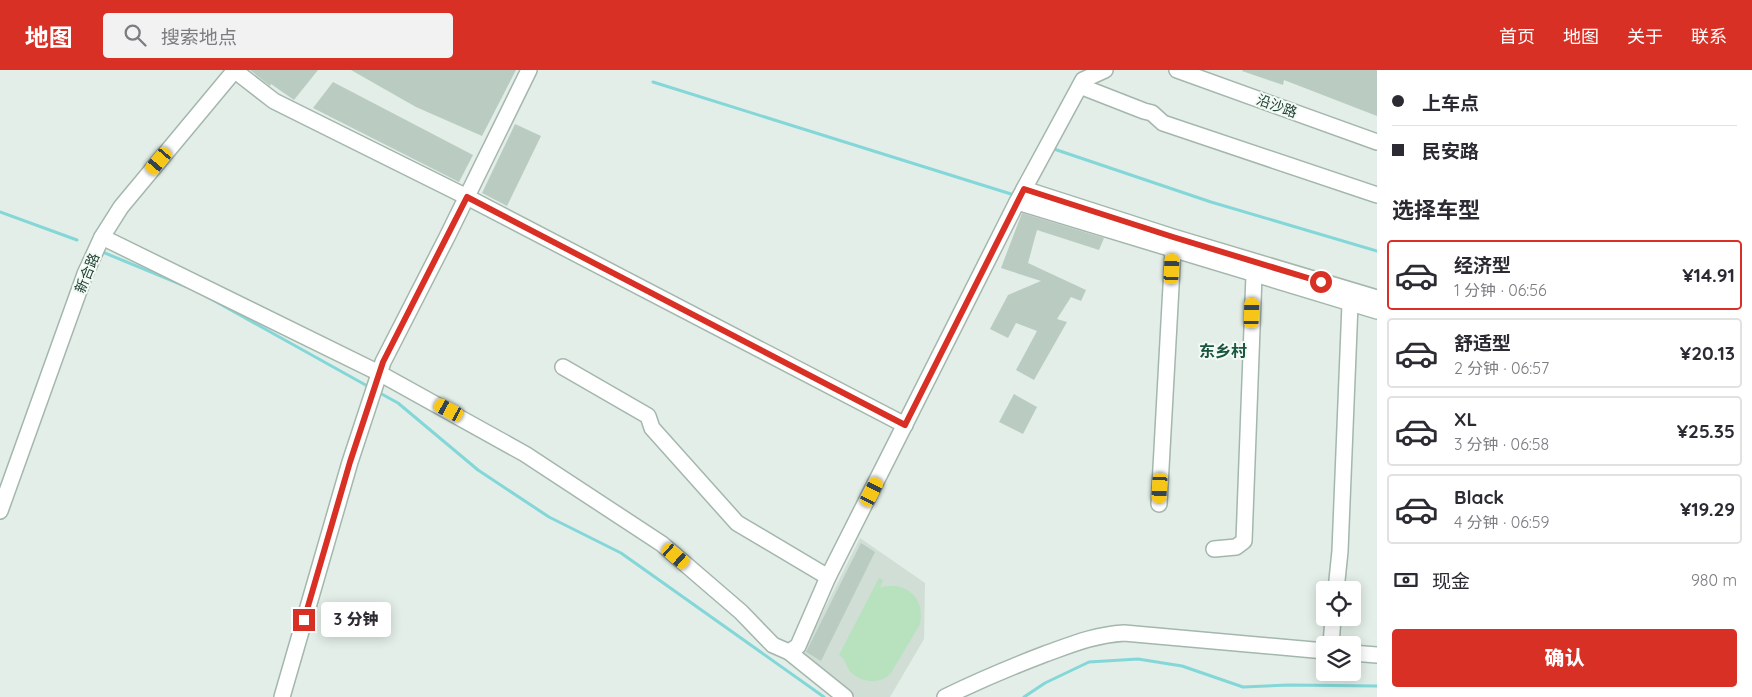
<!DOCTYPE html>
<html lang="zh">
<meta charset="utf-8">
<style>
:root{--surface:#fff;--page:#f2f2f3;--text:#2b2b33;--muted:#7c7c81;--line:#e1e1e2;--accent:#d93025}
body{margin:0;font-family:Quicksand,"Noto Sans SC",sans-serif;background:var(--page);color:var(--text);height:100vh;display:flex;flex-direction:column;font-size:19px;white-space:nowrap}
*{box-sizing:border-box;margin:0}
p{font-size:16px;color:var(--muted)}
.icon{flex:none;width:28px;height:28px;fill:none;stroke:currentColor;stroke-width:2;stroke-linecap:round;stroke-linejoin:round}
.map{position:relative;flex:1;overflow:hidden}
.details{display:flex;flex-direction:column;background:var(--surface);width:375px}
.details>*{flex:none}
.top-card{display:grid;align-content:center;height:110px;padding:0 15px;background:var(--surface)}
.buttons{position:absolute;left:1316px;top:511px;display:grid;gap:10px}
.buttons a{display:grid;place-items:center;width:45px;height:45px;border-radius:5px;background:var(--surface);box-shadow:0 2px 12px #0003;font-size:25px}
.end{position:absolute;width:22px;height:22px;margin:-11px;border:6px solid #d93025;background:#fff;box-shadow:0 0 0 2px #fff}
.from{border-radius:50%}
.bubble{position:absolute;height:35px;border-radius:5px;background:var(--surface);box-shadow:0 2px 12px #0003;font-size:16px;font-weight:800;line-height:35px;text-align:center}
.car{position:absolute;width:15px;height:30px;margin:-15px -8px;border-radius:6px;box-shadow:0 0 4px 1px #0007;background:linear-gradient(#f5c518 24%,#345 0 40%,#f5c518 0 76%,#345 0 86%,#f5c518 0)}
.top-card b{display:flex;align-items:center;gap:18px;height:48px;font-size:19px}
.top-card b+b{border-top:1px solid var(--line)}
.top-card i{width:12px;height:12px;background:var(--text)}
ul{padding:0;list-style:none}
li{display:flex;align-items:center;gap:15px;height:70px;margin:0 10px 8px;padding:0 5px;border:2px solid var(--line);border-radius:5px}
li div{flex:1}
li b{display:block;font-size:19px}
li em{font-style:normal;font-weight:800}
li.active{border-color:var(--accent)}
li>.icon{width:45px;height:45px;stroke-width:1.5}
h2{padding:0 15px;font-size:22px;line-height:60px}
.pay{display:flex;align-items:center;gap:12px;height:55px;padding:0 15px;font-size:19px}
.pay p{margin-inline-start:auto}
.action{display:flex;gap:10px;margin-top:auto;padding:10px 15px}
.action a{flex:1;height:58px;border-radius:5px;background:var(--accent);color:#fff;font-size:20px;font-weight:800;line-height:58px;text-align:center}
header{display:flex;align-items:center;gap:30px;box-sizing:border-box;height:70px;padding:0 25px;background:var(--accent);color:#fff}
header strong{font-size:24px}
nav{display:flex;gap:28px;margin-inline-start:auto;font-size:18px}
.search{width:350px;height:45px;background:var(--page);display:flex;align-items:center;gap:12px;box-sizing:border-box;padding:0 18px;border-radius:5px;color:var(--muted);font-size:19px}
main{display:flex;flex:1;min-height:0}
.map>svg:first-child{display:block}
</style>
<header>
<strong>地图</strong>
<div class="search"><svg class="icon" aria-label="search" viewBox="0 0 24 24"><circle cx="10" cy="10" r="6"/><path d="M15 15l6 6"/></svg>搜索地点</div>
<nav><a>首页</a><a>地图</a><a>关于</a><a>联系</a></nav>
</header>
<main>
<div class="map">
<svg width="1377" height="627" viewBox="0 0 1377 627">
<rect width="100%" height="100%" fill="#e2eee7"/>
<polygon fill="#d0ded6" points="860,468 925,513 924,569 890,627 855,627 851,625 803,582"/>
<path fill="#b8e1be" d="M879,508L883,510L880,518C904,509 926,528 920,554L891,603C881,615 860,613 850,601C845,595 846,589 839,585Z"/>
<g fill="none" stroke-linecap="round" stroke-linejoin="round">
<g stroke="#84d7d8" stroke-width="3">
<polyline points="653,12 1011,124"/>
<polyline points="1051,78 1211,132 1377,181"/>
<polyline points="0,142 77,170"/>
<polyline points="100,181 185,216"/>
<polyline points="204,225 371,318"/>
<polyline points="378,322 398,333 478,400 549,447 621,483 824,627"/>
<polyline points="1024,627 1045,613 1089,592 1138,589 1182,596 1243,617 1289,615 1377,616"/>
</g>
</g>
<g fill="#baccc2">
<polygon points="250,0 318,0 294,30 271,14 270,16"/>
<polygon points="351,0 516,0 482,66 416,37"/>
<polygon points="1243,0 1377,0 1377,46 1284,10 1283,15 1242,1"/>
<polygon points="333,12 473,85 459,112 313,38"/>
<polygon points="515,54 541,66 507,136 482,123"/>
<polygon points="1022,143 1104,168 1099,180 1037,160 1028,193 1086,220 1081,231 1071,227 1057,249 1067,252 1034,310 1016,300 1037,261 1016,253 1008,268 990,259 1008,225 1041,211 1001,198"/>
<polygon points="1014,324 1037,337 1023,364 999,352"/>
<polygon points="861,473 875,482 821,591 806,582"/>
</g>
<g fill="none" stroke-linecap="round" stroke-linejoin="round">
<defs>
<g id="minor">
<polyline points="234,0 274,31 467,127 905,355"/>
<polyline points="1177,0 1377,72"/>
<polyline points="1080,16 1144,41 1152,43 1163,53 1377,125"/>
<polyline points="1024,119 1173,167 1377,228"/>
<polyline points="1017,132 1377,241"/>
<polyline points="102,167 379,303 525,384 662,474 741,542 773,575 789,582 798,576 828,507 1017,132 1083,10 1105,0"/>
<polyline points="563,297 648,346 652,358 737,453 828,507"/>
<polyline points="1159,434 1173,180"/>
<polyline points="0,441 85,204 102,167 121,137 235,0"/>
<polyline points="1214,479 1236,477 1244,471 1254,205"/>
<polyline points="1336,520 1340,481 1350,234"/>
<polyline points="1331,575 1333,548"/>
<polyline points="789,582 845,627"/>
<polyline points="1352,583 1377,585"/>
<polyline points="282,627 350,392 383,292 447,167 529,0"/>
<path d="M945,627C978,611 1011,597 1045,584C1073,574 1094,565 1124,563L1325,581"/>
</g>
</defs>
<use href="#minor" stroke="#a4b7ad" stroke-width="18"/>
<use href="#minor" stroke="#fff" stroke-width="15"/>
</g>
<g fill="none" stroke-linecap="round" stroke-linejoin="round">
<polyline stroke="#d93025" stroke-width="6" points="304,550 350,392 383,292 467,127 905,355 1024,119 1173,167 1321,212"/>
</g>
<g text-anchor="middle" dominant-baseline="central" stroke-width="4" stroke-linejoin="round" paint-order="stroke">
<g font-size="14" fill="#204133" stroke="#f3faf5">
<text transform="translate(1277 36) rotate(20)">沿沙路</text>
<text transform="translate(87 203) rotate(-68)">新合路</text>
</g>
<g font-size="16" font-weight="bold" fill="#19553f" stroke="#f3faf5">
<text x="1223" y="281">东乡村</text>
</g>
</g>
</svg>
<div class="buttons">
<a><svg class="icon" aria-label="locate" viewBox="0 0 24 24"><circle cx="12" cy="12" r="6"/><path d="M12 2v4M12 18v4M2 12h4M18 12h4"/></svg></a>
<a><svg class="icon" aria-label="layers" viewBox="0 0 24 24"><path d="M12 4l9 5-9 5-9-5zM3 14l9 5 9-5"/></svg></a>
</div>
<i class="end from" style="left:1321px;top:212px"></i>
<i class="end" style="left:304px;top:550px"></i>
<div class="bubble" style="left:321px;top:532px;width:70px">3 分钟</div>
<i class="car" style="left:159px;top:91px;rotate:220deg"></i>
<i class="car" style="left:1172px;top:199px;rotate:3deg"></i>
<i class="car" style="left:1252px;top:243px;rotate:2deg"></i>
<i class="car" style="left:449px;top:340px;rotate:298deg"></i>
<i class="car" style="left:1160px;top:418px;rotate:183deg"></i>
<i class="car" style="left:872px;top:422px;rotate:27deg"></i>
<i class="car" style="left:676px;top:486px;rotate:131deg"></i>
</div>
<section class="details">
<div class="top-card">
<b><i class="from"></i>上车点</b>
<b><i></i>民安路</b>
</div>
<h2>选择车型</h2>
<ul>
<li class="active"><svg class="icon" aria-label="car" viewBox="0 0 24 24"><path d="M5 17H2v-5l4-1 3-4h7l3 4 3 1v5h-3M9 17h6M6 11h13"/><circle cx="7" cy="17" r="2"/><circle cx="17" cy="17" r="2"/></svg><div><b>经济型</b><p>1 分钟 · 06:56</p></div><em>¥14.91</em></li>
<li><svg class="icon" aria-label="car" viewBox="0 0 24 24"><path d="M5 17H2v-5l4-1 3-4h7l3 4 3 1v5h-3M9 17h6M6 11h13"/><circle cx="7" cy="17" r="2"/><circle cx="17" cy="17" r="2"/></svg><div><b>舒适型</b><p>2 分钟 · 06:57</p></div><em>¥20.13</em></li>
<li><svg class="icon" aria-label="car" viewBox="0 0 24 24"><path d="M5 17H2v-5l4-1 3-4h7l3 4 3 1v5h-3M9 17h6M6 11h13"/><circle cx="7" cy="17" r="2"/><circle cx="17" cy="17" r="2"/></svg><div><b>XL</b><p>3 分钟 · 06:58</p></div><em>¥25.35</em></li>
<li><svg class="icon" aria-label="car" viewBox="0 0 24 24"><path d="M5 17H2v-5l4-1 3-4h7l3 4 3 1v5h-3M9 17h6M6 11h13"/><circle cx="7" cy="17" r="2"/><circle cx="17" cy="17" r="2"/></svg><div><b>Black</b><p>4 分钟 · 06:59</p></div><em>¥19.29</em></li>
</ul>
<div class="pay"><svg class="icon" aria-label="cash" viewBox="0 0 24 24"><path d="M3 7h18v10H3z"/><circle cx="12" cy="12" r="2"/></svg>现金<p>980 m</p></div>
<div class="action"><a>确认</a></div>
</section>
</main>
